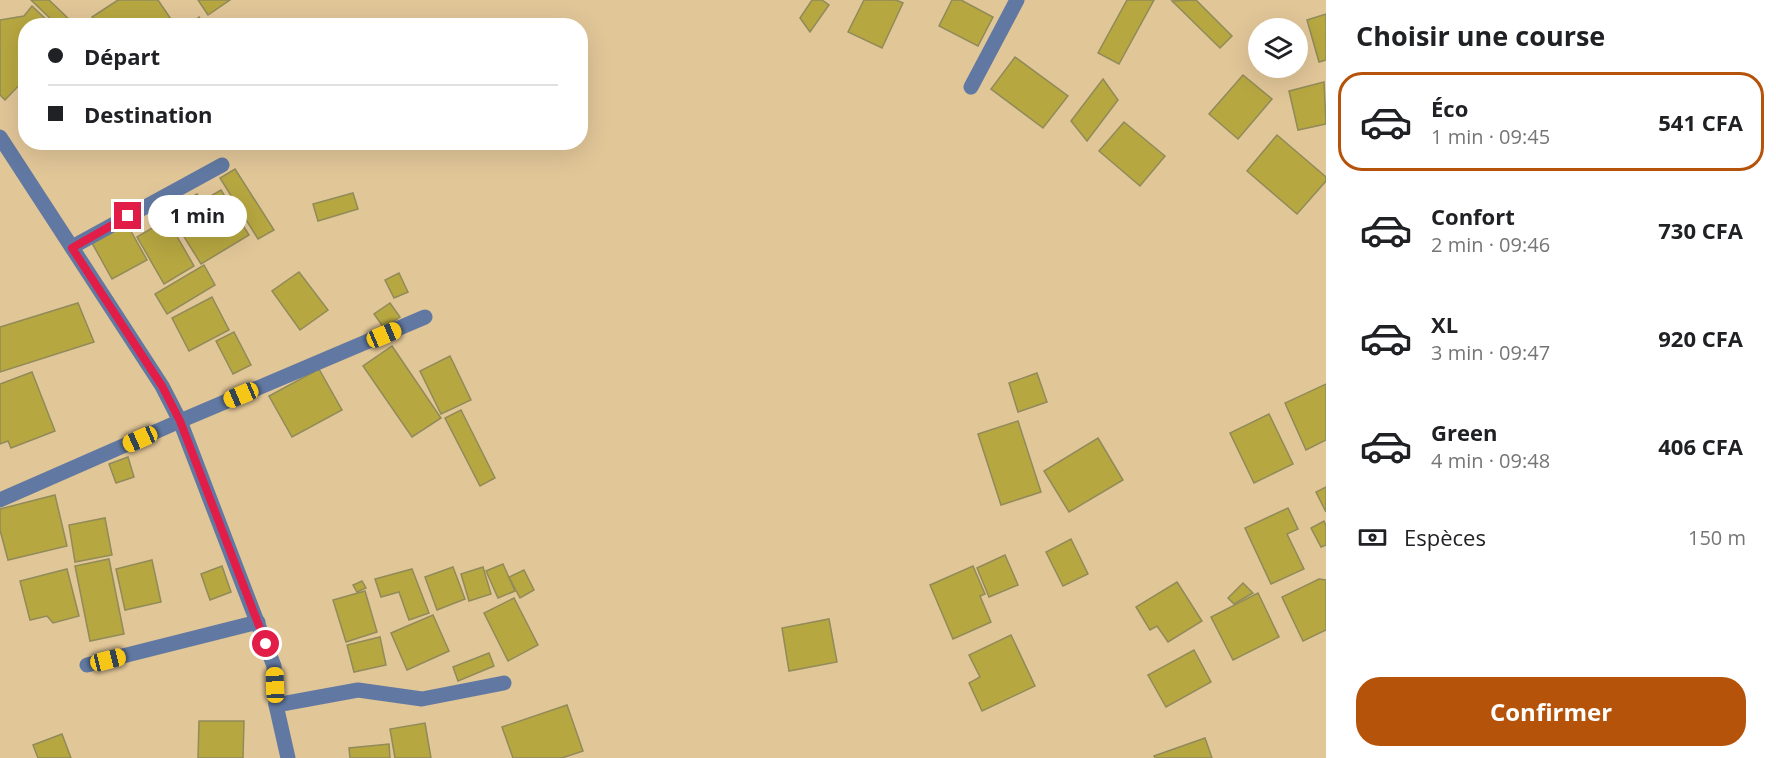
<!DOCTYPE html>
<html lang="fr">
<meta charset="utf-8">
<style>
:root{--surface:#fff;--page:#f2f2f2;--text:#202124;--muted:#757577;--line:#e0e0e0;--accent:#b45309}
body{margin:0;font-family:"Open Sans",sans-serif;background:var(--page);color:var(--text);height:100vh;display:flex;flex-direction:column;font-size:22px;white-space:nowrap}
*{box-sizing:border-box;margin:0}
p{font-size:20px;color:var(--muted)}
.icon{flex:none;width:33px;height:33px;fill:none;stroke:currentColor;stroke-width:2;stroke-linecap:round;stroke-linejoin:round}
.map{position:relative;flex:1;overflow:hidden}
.drawer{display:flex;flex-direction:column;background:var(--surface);width:450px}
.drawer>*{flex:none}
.top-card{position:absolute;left:18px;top:18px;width:570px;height:132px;border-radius:24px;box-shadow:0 6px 24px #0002;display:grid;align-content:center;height:132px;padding:0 30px;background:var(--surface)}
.buttons{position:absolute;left:1248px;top:18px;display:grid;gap:12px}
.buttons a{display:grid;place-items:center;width:60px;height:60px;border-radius:50%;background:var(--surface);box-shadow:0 6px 24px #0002;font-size:30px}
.end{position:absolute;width:27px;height:27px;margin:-14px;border:8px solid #e11d48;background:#fff;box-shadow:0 0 0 3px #fff}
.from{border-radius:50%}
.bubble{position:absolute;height:42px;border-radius:21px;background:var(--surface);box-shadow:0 6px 24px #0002;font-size:20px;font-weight:700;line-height:42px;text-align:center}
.car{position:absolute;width:18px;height:36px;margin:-18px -9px;border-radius:8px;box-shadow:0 0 4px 2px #0007;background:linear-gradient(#f5c518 24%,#345 0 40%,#f5c518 0 76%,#345 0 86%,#f5c518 0)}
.top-card b{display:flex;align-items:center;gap:21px;height:57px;font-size:22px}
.top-card b+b{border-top:2px solid var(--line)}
.top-card i{width:15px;height:15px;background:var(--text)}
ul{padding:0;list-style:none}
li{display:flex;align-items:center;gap:18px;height:99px;margin:0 12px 9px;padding:0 18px;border:3px solid transparent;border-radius:24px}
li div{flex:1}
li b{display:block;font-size:22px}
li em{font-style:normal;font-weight:700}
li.current{border-color:var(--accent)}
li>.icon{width:54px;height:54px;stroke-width:1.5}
h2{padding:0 30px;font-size:27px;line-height:72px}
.pay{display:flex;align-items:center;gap:15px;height:66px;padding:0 30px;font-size:22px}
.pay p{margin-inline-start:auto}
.button{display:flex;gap:12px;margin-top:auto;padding:12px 30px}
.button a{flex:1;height:69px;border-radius:24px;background:var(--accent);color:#fff;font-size:24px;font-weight:700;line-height:69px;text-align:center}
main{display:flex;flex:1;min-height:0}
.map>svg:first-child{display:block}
</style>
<main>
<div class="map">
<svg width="1326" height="758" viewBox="0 0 1326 758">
<rect width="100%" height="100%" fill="#e1c698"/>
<g fill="#b7a741" stroke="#918a59" stroke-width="1.5">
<polygon points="31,0 49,0 74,24 58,26"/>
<polygon points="118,0 158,0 175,25 98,26 92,17"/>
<polygon points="198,0 230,0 208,15"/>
<polygon points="812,0 822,0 829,5 810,32 800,18"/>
<polygon points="864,0 896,0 903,3 882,48 848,32"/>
<polygon points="952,0 961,0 993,17 978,46 939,26"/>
<polygon points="1127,0 1154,0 1119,64 1098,53"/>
<polygon points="1196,0 1232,36 1220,48 1172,1"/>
<polygon points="32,6 53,26 26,26 26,78 5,100 0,95 0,20 24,16"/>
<polygon points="1326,14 1326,60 1319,62 1307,20"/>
<polygon points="199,17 205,26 188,26"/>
<polygon points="1015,57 1068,96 1043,128 991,89"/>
<polygon points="1243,75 1272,99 1238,139 1209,114"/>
<polygon points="1103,79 1118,100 1087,141 1071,121"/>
<polygon points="1324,82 1326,124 1298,130 1289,91"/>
<polygon points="1124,122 1165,156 1140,186 1099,151"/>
<polygon points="1277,135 1326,177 1326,181 1297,214 1247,171"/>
<polygon points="235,169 274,230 258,239 220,178"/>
<polygon points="221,190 249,235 201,264 168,211 197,194 202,201"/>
<polygon points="353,193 358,209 318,221 313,204"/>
<polygon points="167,219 194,266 164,284 137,237"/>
<polygon points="127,224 147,260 112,279 92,243"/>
<polygon points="204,265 215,285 167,314 155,294"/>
<polygon points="299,272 328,310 300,330 272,291"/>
<polygon points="399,273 408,292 394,298 385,280"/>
<polygon points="212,297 229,330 189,351 172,318"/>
<polygon points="78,303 94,342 0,372 0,327"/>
<polygon points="390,303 400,317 384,328 374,314"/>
<polygon points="234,332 251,365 233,374 216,341"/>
<polygon points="392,346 441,418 412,437 363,366"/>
<polygon points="450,356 471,400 441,414 420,371"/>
<polygon points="319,369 342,410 292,437 269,396"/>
<polygon points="32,372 55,431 11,448 8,441 0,444 0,384"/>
<polygon points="1037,373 1047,402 1018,412 1009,383"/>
<polygon points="1326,384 1326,440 1306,450 1285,403"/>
<polygon points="461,410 495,478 480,486 445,418"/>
<polygon points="1269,414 1293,464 1254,483 1230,433"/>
<polygon points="1018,421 1041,492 1001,505 978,434"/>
<polygon points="1098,438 1123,480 1069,512 1044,471"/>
<polygon points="128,457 134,477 116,483 109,464"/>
<polygon points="1326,487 1326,512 1316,492"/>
<polygon points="55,495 67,546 8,560 0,530 0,509"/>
<polygon points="1288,508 1298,529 1287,534 1304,569 1271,584 1245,528"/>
<polygon points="105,518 112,555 75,562 69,525"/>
<polygon points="1324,521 1326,526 1326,545 1321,547 1311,528"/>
<polygon points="1071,539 1088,574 1063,586 1046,552"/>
<polygon points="1005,555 1018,585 989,597 977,568"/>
<polygon points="109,559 124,634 90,641 75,566"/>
<polygon points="152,560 161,602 125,610 116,569"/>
<polygon points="503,564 515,591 498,598 486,571"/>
<polygon points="222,566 231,592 210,600 201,574"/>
<polygon points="973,566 985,594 980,596 991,622 953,639 930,585"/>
<polygon points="453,567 465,599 437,610 425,577"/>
<polygon points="483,567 491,594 469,601 461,574"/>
<polygon points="67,569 79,616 53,623 47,616 30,620 20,581"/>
<polygon points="412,569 429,613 409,620 399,592 381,597 375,579"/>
<polygon points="524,570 534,590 520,598 509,577"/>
<polygon points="1319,579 1326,580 1326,630 1303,641 1282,597"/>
<polygon points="362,581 366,588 357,592 353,585"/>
<polygon points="1177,582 1202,621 1168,642 1157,626 1150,630 1136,607"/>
<polygon points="1243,583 1253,593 1234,604 1228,598"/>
<polygon points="365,591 377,632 346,642 333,600"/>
<polygon points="1258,593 1279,637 1233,660 1211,617"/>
<polygon points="514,598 538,645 508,661 484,613"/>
<polygon points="433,615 449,651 407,670 391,633"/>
<polygon points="829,619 837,662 789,671 782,628"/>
<polygon points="1011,635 1035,686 982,711 969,683 980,677 969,655"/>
<polygon points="380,637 386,665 354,672 347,645"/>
<polygon points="1194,650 1211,682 1166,707 1148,675"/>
<polygon points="489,653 494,666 458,681 453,667"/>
<polygon points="567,705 583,751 562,758 513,758 502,727"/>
<polygon points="199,721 244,721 243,758 198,758"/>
<polygon points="425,723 431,758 395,758 390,729"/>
<polygon points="62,734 71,758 38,758 33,745"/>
<polygon points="1205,738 1212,758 1155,758 1154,756"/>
<polygon points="389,744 390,758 350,758 349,748"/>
</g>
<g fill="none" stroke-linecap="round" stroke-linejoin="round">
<g stroke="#6179a2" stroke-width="15">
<polyline points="971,87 1017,0"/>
<polyline points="0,137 162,386 180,421 274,666 276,705 288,758"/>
<polyline points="72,247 222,165"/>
<polyline points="0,500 180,421 425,317"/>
<polyline points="87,665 258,622"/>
<polyline points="276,705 358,690 422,699 504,683"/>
</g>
</g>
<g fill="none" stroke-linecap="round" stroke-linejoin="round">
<polyline stroke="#e11d48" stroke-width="8" points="128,216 72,248 162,386 180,421 266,644"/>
</g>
</svg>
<div class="buttons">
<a><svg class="icon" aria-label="layers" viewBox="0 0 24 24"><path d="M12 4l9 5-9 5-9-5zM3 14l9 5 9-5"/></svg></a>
</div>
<i class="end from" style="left:266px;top:644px"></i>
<i class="end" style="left:128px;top:216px"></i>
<div class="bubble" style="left:148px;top:195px;width:99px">1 min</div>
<i class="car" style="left:384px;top:335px;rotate:67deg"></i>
<i class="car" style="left:241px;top:395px;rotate:247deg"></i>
<i class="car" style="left:140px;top:439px;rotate:246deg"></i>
<i class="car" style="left:108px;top:660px;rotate:76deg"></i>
<i class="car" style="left:275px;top:685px;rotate:358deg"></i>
<div class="top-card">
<b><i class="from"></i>Départ</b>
<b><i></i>Destination</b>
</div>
</div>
<section class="drawer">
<h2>Choisir une course</h2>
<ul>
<li class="current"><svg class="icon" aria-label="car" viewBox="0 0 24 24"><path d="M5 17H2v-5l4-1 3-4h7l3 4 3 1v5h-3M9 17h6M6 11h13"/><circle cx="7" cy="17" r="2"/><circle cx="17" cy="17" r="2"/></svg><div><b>Éco</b><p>1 min · 09:45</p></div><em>541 CFA</em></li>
<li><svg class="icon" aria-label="car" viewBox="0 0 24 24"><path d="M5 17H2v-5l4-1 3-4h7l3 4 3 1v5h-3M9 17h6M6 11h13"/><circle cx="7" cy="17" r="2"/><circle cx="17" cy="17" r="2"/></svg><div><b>Confort</b><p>2 min · 09:46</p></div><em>730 CFA</em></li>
<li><svg class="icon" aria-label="car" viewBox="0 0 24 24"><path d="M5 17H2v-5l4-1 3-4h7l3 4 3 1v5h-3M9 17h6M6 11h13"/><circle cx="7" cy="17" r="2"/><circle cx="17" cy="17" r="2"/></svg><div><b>XL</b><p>3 min · 09:47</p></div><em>920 CFA</em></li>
<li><svg class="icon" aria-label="car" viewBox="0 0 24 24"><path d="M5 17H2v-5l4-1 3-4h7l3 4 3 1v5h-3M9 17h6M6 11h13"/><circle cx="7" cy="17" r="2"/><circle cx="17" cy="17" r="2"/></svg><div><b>Green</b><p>4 min · 09:48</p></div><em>406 CFA</em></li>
</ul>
<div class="pay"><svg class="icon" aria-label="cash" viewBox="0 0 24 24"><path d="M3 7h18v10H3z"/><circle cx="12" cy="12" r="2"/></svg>Espèces<p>150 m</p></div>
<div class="button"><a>Confirmer</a></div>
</section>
</main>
